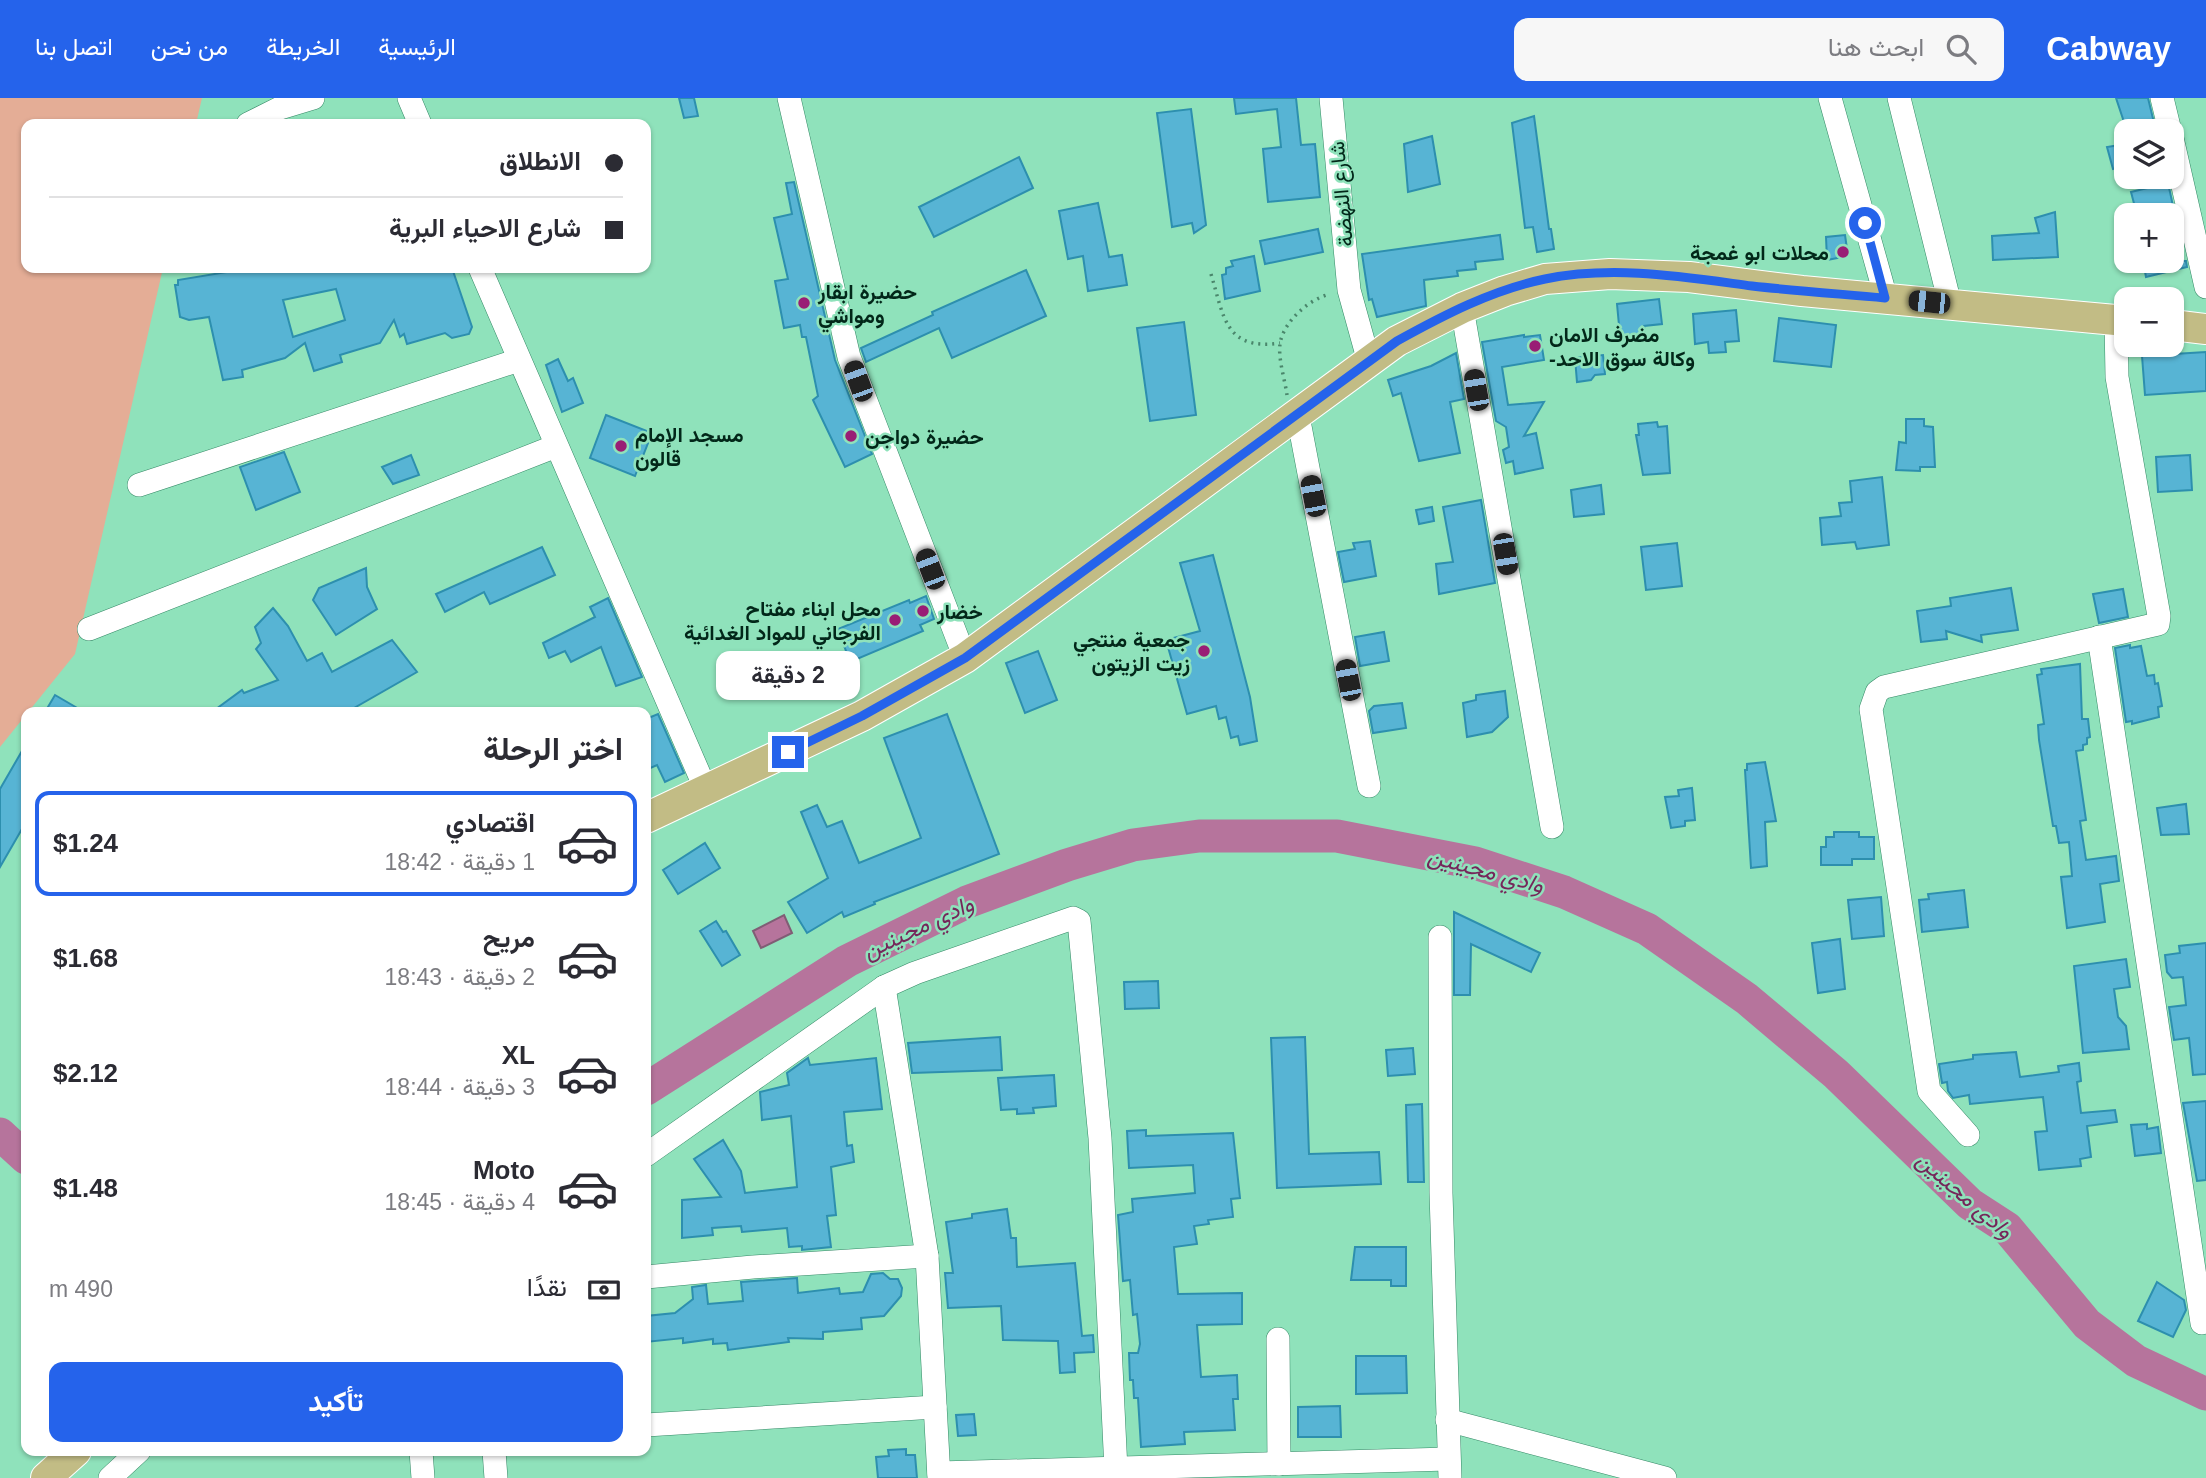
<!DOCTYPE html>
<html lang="ar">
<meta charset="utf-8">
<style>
:root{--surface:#fff;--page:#f7f7f7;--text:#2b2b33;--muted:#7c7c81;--line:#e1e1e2;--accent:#2563eb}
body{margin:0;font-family:Arial,Vazirmatn,sans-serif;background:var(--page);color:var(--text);direction:rtl;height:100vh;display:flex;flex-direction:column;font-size:26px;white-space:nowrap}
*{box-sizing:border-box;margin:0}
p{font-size:23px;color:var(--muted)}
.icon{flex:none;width:38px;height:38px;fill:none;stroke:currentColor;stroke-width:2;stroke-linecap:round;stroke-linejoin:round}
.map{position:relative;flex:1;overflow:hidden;direction:ltr}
.drawer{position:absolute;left:21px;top:609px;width:630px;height:749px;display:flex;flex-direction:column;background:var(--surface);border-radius:14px;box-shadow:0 2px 5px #0004;direction:rtl}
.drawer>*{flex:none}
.guide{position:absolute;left:21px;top:21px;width:630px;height:154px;border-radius:14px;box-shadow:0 2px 5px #0004;direction:rtl;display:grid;align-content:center;height:154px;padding:0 28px;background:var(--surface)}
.tools{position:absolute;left:2114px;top:21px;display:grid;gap:14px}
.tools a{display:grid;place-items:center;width:70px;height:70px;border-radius:14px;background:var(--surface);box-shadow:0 2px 5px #0004;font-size:35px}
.end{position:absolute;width:32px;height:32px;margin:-16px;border:9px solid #2563eb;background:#fff;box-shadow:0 0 0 4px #fff}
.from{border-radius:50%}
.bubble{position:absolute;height:49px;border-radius:14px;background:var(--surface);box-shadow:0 2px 5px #0004;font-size:23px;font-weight:700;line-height:49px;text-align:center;direction:rtl}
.car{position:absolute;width:21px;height:42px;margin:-21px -10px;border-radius:9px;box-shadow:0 0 5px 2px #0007;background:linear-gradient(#222 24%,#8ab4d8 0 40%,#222 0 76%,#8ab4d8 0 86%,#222 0)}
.guide b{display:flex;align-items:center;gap:24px;height:66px;font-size:26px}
.guide b+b{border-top:2px solid var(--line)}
.guide i{width:18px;height:18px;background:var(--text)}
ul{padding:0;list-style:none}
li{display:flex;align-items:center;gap:21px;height:105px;margin:0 14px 10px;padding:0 14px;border:4px solid transparent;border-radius:14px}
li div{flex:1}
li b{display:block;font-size:26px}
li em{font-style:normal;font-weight:700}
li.current{border-color:var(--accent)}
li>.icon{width:63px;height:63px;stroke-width:1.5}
h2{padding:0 28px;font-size:32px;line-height:84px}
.pay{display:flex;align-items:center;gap:18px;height:77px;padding:0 28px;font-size:26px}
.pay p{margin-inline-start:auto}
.cta{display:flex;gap:14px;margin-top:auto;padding:14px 28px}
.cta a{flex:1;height:80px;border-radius:14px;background:var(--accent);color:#fff;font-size:28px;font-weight:700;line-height:80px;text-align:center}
header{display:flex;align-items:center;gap:42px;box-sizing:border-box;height:98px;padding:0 35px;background:var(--accent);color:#fff}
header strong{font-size:33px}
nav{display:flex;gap:38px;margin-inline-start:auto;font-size:24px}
.search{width:490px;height:63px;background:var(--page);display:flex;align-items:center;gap:18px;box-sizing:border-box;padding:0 24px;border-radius:14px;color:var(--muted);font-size:26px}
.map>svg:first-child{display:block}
</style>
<header>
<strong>Cabway</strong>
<div class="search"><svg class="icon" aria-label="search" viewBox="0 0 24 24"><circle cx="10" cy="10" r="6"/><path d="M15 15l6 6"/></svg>ابحث هنا</div>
<nav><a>الرئيسية</a><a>الخريطة</a><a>من نحن</a><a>اتصل بنا</a></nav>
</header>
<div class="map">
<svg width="2206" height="1380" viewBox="0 0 2206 1380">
<rect width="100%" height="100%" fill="#8fe2bb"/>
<polygon fill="#e4ad96" points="0,0 202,0 196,26 26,26 26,170 163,170 75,556 0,649"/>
<polygon fill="#b6749c" stroke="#805d75" stroke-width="2" points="784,817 792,835 761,850 753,833"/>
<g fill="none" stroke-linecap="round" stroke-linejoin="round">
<g stroke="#b6749c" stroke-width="33">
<polyline points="646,991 847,863 967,804 1067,767 1133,747 1199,738 1337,738 1388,748 1475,765 1564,794 1647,831 1747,901 1836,976 1970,1106 2007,1130 2087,1226 2136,1263 2206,1296"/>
<polyline points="0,1036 26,1060"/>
</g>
</g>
<g fill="#57b4d4" stroke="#2d8fae" stroke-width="2" fill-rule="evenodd">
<polygon points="679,0 694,0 698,18 684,20"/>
<polygon points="1234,0 1296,0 1301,47 1315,46 1320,99 1268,104 1263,51 1281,49 1277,11 1236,16"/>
<polygon points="2116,0 2148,0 2156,33 2127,33"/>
<polygon points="1191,11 1206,127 1194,135 1192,125 1172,129 1157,15"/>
<polygon points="1534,18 1549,131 1551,131 1554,151 1537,154 1533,129 1525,130 1512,25"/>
<polygon points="1432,38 1440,86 1408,94 1404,46"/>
<polygon points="2126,46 2126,67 2113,71 2107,49"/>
<polygon points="1019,59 1033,90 934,139 919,109"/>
<polygon points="794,84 835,262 872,356 845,369 813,302 818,298 806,239 802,239 800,227 784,230 775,183 788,181 774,120 792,116 786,85"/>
<polygon points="2168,85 2175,117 2137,117 2131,94"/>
<polygon points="1098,105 1109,159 1122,157 1127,187 1088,193 1083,158 1068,161 1059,113"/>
<polygon points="2055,114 2058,159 1993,162 1992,138 2039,135 2035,120"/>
<polygon points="1318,131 1323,154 1265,166 1260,143"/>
<polygon points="1500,137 1503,161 1475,164 1476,171 1457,173 1458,178 1424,182 1426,208 1377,219 1372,201 1369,202 1362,156"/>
<polygon points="1845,137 1848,158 1827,162 1826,139"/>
<polygon points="1254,158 1260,193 1225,201 1222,177 1226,176 1226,170 1233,168 1231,163"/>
<polygon points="2143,163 2186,163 2187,169 2146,179"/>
<path d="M232,170H452L472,229L469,236L452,240L445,235L407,246L404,236L400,239L394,222L380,245L340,257L342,264L314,273L305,245L285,260L242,272L243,279L223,282L209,219L189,222L180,219L175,187H178V182L233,173ZM336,191L345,222L293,239L283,202Z"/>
<polygon points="1026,172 1046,218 952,260 939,230 866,264 861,250 933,217 932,214"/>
<polygon points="1659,201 1662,226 1644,228 1645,235 1620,238 1617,206"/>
<polygon points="1736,212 1739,243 1725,244 1726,254 1709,255 1708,244 1695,246 1693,216"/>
<polygon points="1779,220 1836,227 1831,269 1774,263"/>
<polygon points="1184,224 1196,317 1150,323 1137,230"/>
<polygon points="1524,237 1524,239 1540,237 1544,262 1502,269 1508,307 1544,304 1524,338 1536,335 1543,370 1515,376 1513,363 1506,365 1503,352 1509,349 1506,329 1496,323 1482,244"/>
<polygon points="2206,254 2206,293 2145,297 2142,258"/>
<polygon points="1456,255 1464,301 1450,304 1460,355 1419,363 1401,295 1393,298 1388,282 1431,268"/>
<polygon points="1603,257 1605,276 1595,277 1591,282 1577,284 1575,260"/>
<polygon points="558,261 568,283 573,280 583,305 562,314 546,267"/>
<polygon points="606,317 652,335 635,378 590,360"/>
<polygon points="1906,321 1924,321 1924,328 1933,329 1935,369 1920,369 1920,373 1896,372 1899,344 1906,345"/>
<polygon points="1657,324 1658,329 1667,328 1670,375 1643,377 1636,337 1639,337 1638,326"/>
<polygon points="284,354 300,394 256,412 240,369"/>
<polygon points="411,357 419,377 393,386 382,369"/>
<polygon points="2190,357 2192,392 2158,394 2156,359"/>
<polygon points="1882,379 1889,447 1857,451 1855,444 1822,447 1820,420 1841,418 1839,405 1852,404 1850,383"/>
<polygon points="1601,387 1604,416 1574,419 1571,392"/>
<polygon points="1481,402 1495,485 1439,496 1436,466 1453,464 1443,409"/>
<polygon points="1432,409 1434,423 1419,426 1416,412"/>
<polygon points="1370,443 1376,478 1344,484 1338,454 1355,451 1353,445"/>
<polygon points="1677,445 1682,488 1646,492 1641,449"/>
<polygon points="542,449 555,477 490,506 484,494 445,514 436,496"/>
<polygon points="1213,457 1250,599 1257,643 1240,647 1238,638 1231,640 1226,619 1219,621 1216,608 1187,616 1166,542 1200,533 1180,465"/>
<polygon points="366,470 367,489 377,511 336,537 313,502 319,490"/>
<polygon points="2011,490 2018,532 1981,537 1982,544 1946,533 1947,541 1921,544 1917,513 1951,508 1950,500"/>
<polygon points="2123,491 2128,519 2099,525 2093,496"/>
<polygon points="926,498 934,521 920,527 923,533 850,564 838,531 909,502 910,505"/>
<polygon points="608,500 642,579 616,588 601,549 571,564 565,553 549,560 543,545 595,519 590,509"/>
<polygon points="273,510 288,528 307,563 322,555 332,574 392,542 417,574 347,614 212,614 242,592 244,595 278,582 256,551 261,545 255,529"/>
<polygon points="1384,534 1389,563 1360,568 1355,539"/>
<polygon points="2130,547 2130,550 2141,548 2147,578 2154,577 2155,586 2158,585 2162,608 2158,609 2159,619 2132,626 2132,623 2126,624 2115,550"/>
<polygon points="1038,553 1057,602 1025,615 1006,565"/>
<polygon points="2080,566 2082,621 2088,621 2090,639 2087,640 2087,646 2083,647 2083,652 2076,653 2086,722 2080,723 2086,762 2116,758 2119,783 2100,786 2105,824 2067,830 2061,779 2072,778 2069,744 2059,745 2056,728 2053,728 2039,642 2038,627 2044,626 2037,577 2042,576 2041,571"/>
<polygon points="1505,593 1508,619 1492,634 1467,639 1463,605 1476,602 1476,597"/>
<polygon points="55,597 84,614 45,614"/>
<polygon points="1402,605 1406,630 1373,635 1369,613 1374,608"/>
<polygon points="658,616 684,675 665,684 657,667 646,672 646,621"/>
<polygon points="947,616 999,756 874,804 875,806 844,819 842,814 807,835 788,804 828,780 801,714 817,707 827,729 842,723 859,765 921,740 884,640"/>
<polygon points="26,646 26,724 0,769 0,691"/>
<polygon points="1765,664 1776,723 1765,724 1767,768 1751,770 1745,672 1747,672 1747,666"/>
<polygon points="1692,690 1695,722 1685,723 1685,728 1671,730 1665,699 1679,698 1678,692"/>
<polygon points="2186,706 2189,736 2161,737 2157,710"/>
<polygon points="1834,734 1859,734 1859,739 1874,739 1874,761 1852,761 1852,767 1821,767 1821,749 1826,749 1826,739 1834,739"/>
<polygon points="705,745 720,770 678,796 663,772"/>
<polygon points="1964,792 1968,829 1922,834 1919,802 1929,801 1928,796"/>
<polygon points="1881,799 1884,838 1852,841 1848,802"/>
<polygon points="1454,814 1540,855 1531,874 1471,846 1470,897 1454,897"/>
<polygon points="716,823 723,834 726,833 740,857 722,868 700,833"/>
<polygon points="1840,841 1845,891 1818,895 1812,845"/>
<polygon points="2206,845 2206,976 2193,977 2189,940 2174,942 2169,909 2186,907 2183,879 2172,880 2167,874 2165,857 2180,855 2179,848"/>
<polygon points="2126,861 2130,889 2114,891 2118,919 2126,928 2129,951 2083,955 2074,868"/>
<polygon points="1158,883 1159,910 1125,911 1124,884"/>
<polygon points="1000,939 1002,972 912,975 908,945"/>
<polygon points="1305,939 1309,1056 1379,1054 1381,1086 1277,1090 1271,940"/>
<polygon points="1413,950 1415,976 1388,978 1386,952"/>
<polygon points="2016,954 2020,979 2059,974 2058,968 2079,965 2081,983 2077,984 2081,1015 2115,1012 2117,1024 2087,1028 2091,1059 2080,1061 2081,1068 2039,1072 2035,1034 2047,1033 2043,999 1970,1006 1969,997 1953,1000 1948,993 1947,984 1942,985 1939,966 1973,961 1973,957"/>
<polygon points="808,960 810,967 876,960 882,1011 844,1014 847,1048 852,1047 854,1064 831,1069 836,1117 827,1118 831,1149 802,1152 802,1148 789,1149 787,1130 742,1134 741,1128 712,1130 713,1137 682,1140 682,1102 721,1099 694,1061 723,1042 741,1073 745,1095 797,1089 791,1018 762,1022 760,994 789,987 787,975"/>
<polygon points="1054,977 1056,1008 1033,1010 1034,1015 1017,1016 1017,1011 1001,1012 998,980"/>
<polygon points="2206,1003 2206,1082 2197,1083 2183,1005"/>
<polygon points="1422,1006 1424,1084 1408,1084 1406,1007"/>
<polygon points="2147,1026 2147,1031 2158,1029 2161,1055 2135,1058 2131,1027"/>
<polygon points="1146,1032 1146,1038 1233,1035 1240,1100 1231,1101 1233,1119 1208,1122 1209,1126 1194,1128 1197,1146 1174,1149 1178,1196 1242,1195 1242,1226 1197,1227 1201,1279 1237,1277 1238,1301 1233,1301 1235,1332 1184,1334 1185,1346 1141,1349 1138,1300 1134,1300 1133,1282 1130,1282 1129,1255 1138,1255 1140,1246 1137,1216 1133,1217 1130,1182 1123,1183 1118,1117 1133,1114 1132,1101 1195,1095 1193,1067 1129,1070 1127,1033"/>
<polygon points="1007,1111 1011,1140 1016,1140 1017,1169 1075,1165 1082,1238 1093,1237 1094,1254 1074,1255 1075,1274 1060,1275 1058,1243 1003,1242 1001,1208 948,1210 945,1175 953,1175 946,1124 972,1120 972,1116"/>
<polygon points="1355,1149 1406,1149 1406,1188 1391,1188 1391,1182 1351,1182"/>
<polygon points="883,1175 890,1181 898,1181 902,1190 901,1198 884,1218 861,1220 862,1231 823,1234 823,1241 788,1240 789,1244 728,1252 727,1245 713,1246 713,1241 683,1245 683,1240 646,1244 646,1218 675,1215 693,1201 692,1189 706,1187 708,1206 743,1203 741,1184 797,1180 798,1195 839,1190 840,1196 863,1194 871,1176"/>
<polygon points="2157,1184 2184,1202 2186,1212 2173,1239 2138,1223"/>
<polygon points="1356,1258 1406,1258 1407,1295 1356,1296"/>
<polygon points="1340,1308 1341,1339 1298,1339 1298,1309"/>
<polygon points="974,1316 976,1337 958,1338 956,1317"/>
<polygon points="906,1351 906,1357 915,1357 917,1380 878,1380 876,1359 889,1358 888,1352"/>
</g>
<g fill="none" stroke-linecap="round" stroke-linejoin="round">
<defs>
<g id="minor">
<polyline points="409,0 420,26"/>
<polyline points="789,0 849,259 965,560"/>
<polyline points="1331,0 1349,192 1369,264"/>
<polyline points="1830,0 1886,200"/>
<polyline points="1899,0 1950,206"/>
<polyline points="2162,0 2170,33"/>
<polyline points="248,26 280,10 313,0"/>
<polyline points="2172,40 2206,189"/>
<polyline points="480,170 706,692"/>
<polyline points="1462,210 1552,729"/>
<polyline points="1298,318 1369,688"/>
<polyline points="139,387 519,262"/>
<polyline points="89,531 556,348"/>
<polyline points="2099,539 2202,1225"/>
<polyline points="1440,839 1441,1095 1450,1380"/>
<polyline points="884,889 927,1158 939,1380"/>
<polyline points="1968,1037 1929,993 1871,611 1877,594 1884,589 2158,526 2159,518 2117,279 2116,222"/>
<polyline points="646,1057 884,889 915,875 1073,820 1079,823 1100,1040 1116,1372"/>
<polyline points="646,1179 753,1169 927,1158"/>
<polyline points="1278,1241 1279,1366"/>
<polyline points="1447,1322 1665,1380"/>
<polyline points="646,1327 935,1309"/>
<polyline points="421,1353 423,1380"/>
<polyline points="494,1353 496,1380"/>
<polyline points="939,1375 1448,1361"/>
<polyline points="110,1380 139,1353"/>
</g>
<g id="major">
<polyline points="2172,227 2206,231"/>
<polyline points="646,720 862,618 965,560 1397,243 1462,210 1505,193 1545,181 1610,176 1689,179 1802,193 2126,223"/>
<polyline points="46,1380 76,1353"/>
</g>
</defs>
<use href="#minor" stroke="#348966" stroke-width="24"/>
<use href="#major" stroke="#fff" stroke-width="32"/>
<g stroke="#4a866b" stroke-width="3.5" stroke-dasharray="2 5" stroke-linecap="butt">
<path d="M1211,176C1224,219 1225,253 1280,245"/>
<path d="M1287,297C1285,282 1278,261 1280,246C1283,224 1309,201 1330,196"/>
</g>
<use href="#minor" stroke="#fff" stroke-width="23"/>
<use href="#major" stroke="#c2bc85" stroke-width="30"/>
</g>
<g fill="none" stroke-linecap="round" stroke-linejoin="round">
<path stroke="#2563eb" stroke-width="9" d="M788,654L862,618L965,560L1397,243C1444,217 1492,192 1545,181C1614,167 1684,179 1752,188C1797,193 1841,196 1885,200L1865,125"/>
</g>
<g fill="#991d75" stroke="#8fe2bb" stroke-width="2.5">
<circle cx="1843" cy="154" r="7"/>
<circle cx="804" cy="205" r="7"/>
<circle cx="1535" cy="248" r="7"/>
<circle cx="851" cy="338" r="7"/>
<circle cx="621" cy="348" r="7"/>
<circle cx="923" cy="513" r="7"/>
<circle cx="895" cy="522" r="7"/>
<circle cx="1204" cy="553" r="7"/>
</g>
<g text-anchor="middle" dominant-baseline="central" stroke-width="5" stroke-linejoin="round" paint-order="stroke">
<g font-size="21" fill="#022719" stroke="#8fe2bb">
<text transform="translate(1341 96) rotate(-95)">شارع النهضة</text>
</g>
<g font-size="21" font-weight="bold" fill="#022719" stroke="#8fe2bb" text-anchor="start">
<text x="1829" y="154" text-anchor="end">محلات ابو غمجة</text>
<text x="818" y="193">حضيرة ابقار<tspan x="818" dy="24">ومواشي</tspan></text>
<text x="1549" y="236">مضرف الامان<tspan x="1549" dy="24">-وكالة سوق الاحد</tspan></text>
<text x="635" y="336">مسجد الإمام<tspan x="635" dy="24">قالون</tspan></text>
<text x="865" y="338">حضيرة دواجن</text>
<text x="881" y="510" text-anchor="end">محل ابناء مفتاح<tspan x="881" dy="24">الفرجاني للمواد الغدائية</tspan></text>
<text x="937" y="513">خضار</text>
<text x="1190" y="541" text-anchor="end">جمعية منتجي<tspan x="1190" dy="24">زيت الزيتون</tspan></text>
</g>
<g font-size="23" font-style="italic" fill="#75265a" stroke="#8fe2bb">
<text transform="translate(1486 772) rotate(15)">وادي مجينين</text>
<text transform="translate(918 829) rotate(-25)">وادي مجينين</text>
<text transform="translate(1965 1097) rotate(41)">وادي مجينين</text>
</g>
</g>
</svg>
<div class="tools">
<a><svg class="icon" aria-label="layers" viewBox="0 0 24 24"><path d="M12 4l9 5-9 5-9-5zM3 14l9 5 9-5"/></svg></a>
<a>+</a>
<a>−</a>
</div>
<i class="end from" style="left:1865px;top:125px"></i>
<i class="end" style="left:788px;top:654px"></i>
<div class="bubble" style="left:716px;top:553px;width:144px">2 دقيقة</div>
<i class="car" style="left:1929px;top:204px;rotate:276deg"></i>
<i class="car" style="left:858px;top:283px;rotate:340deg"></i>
<i class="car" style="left:1476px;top:292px;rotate:350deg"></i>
<i class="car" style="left:1313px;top:398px;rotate:349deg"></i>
<i class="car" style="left:1505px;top:456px;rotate:170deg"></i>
<i class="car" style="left:930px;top:471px;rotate:339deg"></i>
<i class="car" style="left:1348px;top:582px;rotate:349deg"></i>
<div class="guide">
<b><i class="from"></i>الانطلاق</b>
<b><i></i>شارع الاحياء البرية</b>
</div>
<section class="drawer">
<h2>اختر الرحلة</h2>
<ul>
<li class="current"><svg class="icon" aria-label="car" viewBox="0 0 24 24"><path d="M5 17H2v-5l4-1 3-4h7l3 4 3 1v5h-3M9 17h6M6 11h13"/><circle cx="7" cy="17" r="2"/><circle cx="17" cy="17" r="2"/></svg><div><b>اقتصادي</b><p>1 دقيقة · 18:42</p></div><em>$1.24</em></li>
<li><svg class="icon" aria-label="car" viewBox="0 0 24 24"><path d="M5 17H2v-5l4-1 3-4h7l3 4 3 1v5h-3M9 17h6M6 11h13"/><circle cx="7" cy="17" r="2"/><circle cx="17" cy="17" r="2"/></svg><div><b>مريح</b><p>2 دقيقة · 18:43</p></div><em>$1.68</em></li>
<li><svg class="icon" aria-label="car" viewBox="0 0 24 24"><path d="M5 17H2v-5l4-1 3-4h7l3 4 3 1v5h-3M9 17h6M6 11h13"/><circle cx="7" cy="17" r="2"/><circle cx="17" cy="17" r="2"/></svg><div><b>XL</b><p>3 دقيقة · 18:44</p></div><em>$2.12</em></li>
<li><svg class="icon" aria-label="car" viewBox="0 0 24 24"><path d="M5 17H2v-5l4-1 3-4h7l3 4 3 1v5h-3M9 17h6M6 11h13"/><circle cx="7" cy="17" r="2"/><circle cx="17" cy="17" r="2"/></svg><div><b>Moto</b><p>4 دقيقة · 18:45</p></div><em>$1.48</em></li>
</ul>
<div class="pay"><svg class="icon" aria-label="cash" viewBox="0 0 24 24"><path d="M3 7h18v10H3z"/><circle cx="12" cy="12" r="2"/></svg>نقدًا<p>490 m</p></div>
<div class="cta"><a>تأكيد</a></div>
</section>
</div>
